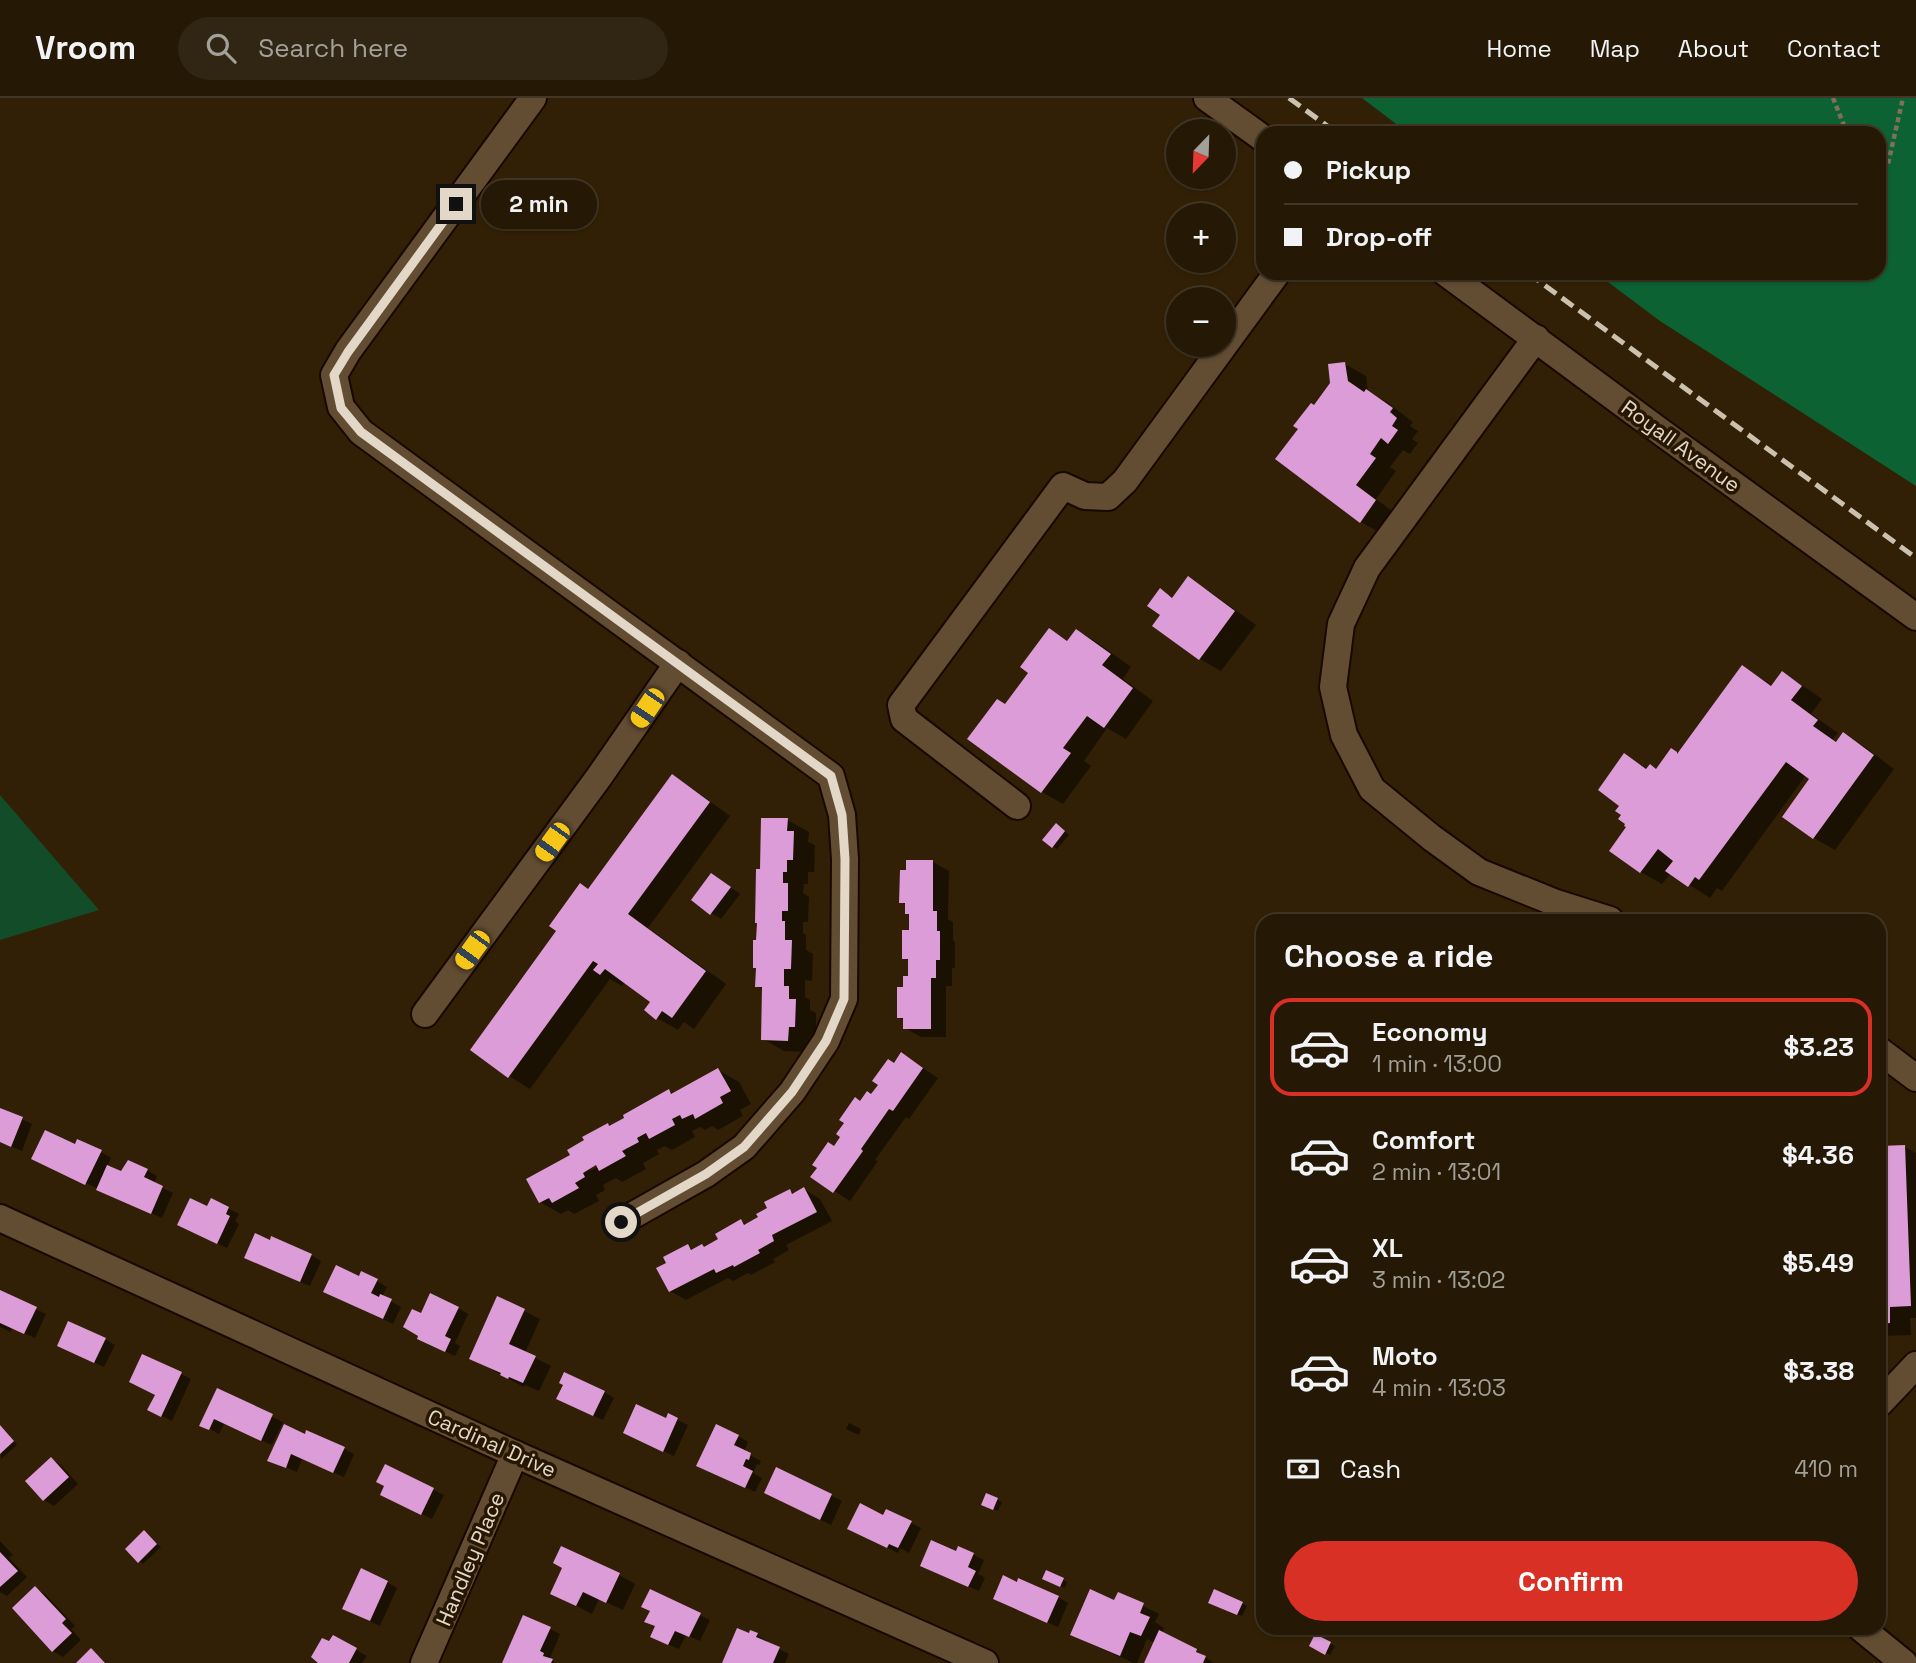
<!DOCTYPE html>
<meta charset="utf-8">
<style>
:root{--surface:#251804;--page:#312513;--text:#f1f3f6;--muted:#a3a09a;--line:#423726;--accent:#d93025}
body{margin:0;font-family:"Space Grotesk",sans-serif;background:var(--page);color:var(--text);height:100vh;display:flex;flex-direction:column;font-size:26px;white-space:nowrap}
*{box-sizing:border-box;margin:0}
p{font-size:23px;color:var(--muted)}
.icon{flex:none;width:38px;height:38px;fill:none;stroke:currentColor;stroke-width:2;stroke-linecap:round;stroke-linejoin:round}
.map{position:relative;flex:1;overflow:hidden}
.panel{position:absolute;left:1256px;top:816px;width:630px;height:721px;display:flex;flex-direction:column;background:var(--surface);border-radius:21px;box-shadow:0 2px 5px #0004,0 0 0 2px var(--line)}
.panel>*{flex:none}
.guide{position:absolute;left:1256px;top:28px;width:630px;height:154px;border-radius:21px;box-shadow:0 2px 5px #0004,0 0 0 2px var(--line);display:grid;align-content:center;height:154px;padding:0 28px;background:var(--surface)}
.needle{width:46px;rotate:203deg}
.controls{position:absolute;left:1166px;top:21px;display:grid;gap:14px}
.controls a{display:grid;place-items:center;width:70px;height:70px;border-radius:50%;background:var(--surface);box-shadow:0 2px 5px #0004,0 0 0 2px var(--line);font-size:35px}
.end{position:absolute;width:32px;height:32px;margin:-16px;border:9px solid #e3d7c8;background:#111;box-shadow:0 0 0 4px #111}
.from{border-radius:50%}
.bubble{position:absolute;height:49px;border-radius:24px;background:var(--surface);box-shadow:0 2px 5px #0004,0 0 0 2px var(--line);font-size:23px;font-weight:700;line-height:49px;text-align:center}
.car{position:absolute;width:21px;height:42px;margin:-21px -10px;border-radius:9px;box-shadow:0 0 5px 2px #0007;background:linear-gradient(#f5c518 24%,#345 0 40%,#f5c518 0 76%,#345 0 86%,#f5c518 0)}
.guide b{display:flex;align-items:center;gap:24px;height:66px;font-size:26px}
.guide b+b{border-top:2px solid var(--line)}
.guide i{width:18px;height:18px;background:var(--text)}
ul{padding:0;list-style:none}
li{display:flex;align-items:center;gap:21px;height:98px;margin:0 14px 10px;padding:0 14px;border:4px solid transparent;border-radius:21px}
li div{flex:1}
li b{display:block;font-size:26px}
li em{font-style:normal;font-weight:700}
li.active{border-color:var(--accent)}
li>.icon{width:63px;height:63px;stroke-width:1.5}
h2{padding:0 28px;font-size:32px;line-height:84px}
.pay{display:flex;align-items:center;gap:18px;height:77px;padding:0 28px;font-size:26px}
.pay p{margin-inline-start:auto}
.cta{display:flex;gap:14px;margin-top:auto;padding:14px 28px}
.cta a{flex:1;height:80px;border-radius:42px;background:var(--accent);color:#fff;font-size:28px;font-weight:700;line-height:80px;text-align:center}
header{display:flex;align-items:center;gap:42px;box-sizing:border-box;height:98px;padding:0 35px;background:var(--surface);border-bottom:2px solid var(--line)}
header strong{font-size:33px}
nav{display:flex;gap:38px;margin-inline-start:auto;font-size:24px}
.search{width:490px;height:63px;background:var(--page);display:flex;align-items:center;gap:18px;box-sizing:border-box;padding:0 24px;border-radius:38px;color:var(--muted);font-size:26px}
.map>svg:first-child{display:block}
</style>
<header>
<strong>Vroom</strong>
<div class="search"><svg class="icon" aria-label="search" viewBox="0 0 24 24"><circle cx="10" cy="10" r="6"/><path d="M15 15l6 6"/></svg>Search here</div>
<nav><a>Home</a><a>Map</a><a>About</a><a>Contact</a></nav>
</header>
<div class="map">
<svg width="1916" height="1565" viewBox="0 0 1916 1565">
<rect width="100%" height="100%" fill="#312005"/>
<polygon fill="#134c29" points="0,697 99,812 0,842"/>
<polygon fill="#0c6232" points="1362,0 1916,0 1916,388 1660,223 1596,175 1880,175 1880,35 1408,35"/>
<g fill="#0007" fill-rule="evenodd">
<polygon points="1345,266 1366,278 1368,294 1388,305 1413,324 1410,328 1418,333 1412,341 1418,345 1410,356 1403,352 1390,369 1396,373 1376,401 1396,416 1382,436 1361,424 1314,309"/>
<polygon points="1188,481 1209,493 1256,527 1221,573 1200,561 1163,517 1160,493 1174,500"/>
<polygon points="1049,532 1069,543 1077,533 1098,545 1131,569 1123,581 1153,603 1126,641 1107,630 1084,663 1091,668 1063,706 1042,694 1030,574"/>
<polygon points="1743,569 1773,588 1782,575 1803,588 1822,601 1811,616 1838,635 1833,641 1838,645 1844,637 1865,649 1894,671 1835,752 1814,740 1784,718 1811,681 1806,677 1722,793 1717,790 1710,800 1671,775 1662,786 1641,774 1612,752 1629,729 1622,707 1625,658 1648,671 1657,672 1671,652 1679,656"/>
<polygon points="672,679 693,691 730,718 648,830 726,886 694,931 684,924 678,932 657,920 652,903 625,884 622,888 610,881 530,991 509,978 590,792"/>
<polygon points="787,722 809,734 808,744 815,747 814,774 808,774 808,786 804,786 803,795 809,799 808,824 803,824 803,835 806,837 806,852 813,856 812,883 805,882 805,899 810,902 810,912 816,915 816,940 809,940 809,954 784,953 763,941 764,892 757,888 758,871 755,869 758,844 762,773"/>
<polygon points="1061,730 1069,737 1057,751 1053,748"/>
<polygon points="933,764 949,773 948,821 953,824 953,842 955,844 955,870 952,870 952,888 946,888 946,939 921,939 905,930 905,923 898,919 904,891 909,880 910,863 904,860 911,834 911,817 907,807 901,804"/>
<polygon points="722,783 740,796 721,821 711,815"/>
<polygon points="902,956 938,980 909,1021 906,1019 875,1062 878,1063 850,1103 813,1079 835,1049 861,1005 872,998"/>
<path d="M718,972L739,984L751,1006L740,1012L743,1018L718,1032L712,1028L705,1032L700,1029L692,1033L695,1039L672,1052L665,1048L657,1052L659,1056L643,1065L646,1071L622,1084L616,1080L603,1087L605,1092L596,1097L599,1103L574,1116L568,1112L561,1116L540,1104L572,1058L608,1027L611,1029L669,993L674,996ZM603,1062L605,1065L590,1073V1069Z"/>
<polygon points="0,1011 32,1026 22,1053 0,1044"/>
<polygon points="75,1049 101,1054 111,1060 107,1069 121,1075 147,1072 157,1078 154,1086 173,1095 162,1120 44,1066"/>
<polygon points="1905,1049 1916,1055 1916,1220 1910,1220 1911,1237 1881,1238 1882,1270 1880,1270 1880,1050"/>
<polygon points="804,1091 820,1101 832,1123 786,1147 789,1152 773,1161 775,1164 751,1177 748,1175 733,1183 728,1180 686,1202 670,1193 688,1148 694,1152 702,1148 706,1150 720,1142 741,1123 747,1127 760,1120 790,1093 795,1096"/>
<polygon points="211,1102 239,1116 235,1123 239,1126 227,1150 189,1132 208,1110"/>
<polygon points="311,1157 321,1163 310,1188 256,1165"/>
<polygon points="360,1180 377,1183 387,1189 382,1199 401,1209 393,1226 336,1199"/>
<polygon points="0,1194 46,1216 35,1240 12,1230 11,1234 0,1229"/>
<polygon points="498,1200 540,1221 525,1255 551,1268 539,1293 525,1287 524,1289 518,1286 471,1260"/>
<polygon points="458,1210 468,1216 455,1245 460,1248 455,1258 429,1246 421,1217"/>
<polygon points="105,1241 115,1247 104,1269 69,1253"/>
<polygon points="181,1276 191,1281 172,1323 160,1317 156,1297"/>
<polygon points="565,1286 604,1294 614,1300 603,1322 569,1307"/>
<polygon points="218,1293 283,1324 272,1347 224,1326 219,1336 202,1327"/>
<polygon points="669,1318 688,1327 674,1358 635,1340 667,1322"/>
<polygon points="849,1325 861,1331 859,1337 846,1331"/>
<polygon points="285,1329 344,1351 354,1356 344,1379 302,1361 297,1374 269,1362"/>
<polygon points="0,1330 5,1332 17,1347 1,1361"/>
<polygon points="738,1338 748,1344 744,1354 761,1363 759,1367 757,1366 753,1375 762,1380 755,1394 709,1373"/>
<polygon points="51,1361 61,1367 78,1386 54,1408 44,1402"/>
<polygon points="386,1368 444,1397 432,1421 393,1402 386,1388"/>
<polygon points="777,1371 842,1403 831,1427 776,1400"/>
<polygon points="987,1397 1002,1404 998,1413 983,1406"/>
<polygon points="884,1419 911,1425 921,1430 909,1455 900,1450 898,1455 860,1436"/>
<polygon points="144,1435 161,1449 143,1466 139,1463"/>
<polygon points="0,1443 13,1457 9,1460 27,1479 7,1498 0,1494"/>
<polygon points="959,1450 984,1462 978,1476 985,1480 979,1493 932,1473 957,1455"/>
<polygon points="564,1470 619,1477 635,1486 623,1512 599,1501 592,1516 552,1495"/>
<polygon points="1063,1482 1067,1484 1065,1490 1049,1483"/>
<polygon points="387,1484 397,1490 380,1528 355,1516"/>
<polygon points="35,1490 45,1496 75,1528 71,1531 81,1542 63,1559 53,1553"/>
<polygon points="650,1493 710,1522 700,1543 686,1537 679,1551 662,1544 652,1513"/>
<polygon points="1119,1496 1159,1516 1155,1524 1164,1530 1162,1536 1196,1553 1214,1565 1146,1565 1155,1545 1147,1541 1137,1565 1134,1565 1088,1545 1073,1536 1115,1504"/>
<polygon points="1058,1499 1068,1505 1058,1529 995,1501"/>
<polygon points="1242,1505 1247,1508 1242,1518 1215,1507"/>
<polygon points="550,1531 560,1536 550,1560 555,1565 504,1565"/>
<polygon points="751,1534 767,1543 766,1545 789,1556 785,1565 724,1565"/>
<polygon points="1316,1538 1335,1548 1330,1557 1311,1547"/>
<polygon points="334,1539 367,1558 362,1565 320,1565"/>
</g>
<g fill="#dc9cd7">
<polygon points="1345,264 1348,283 1364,294 1366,291 1393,310 1390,314 1397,320 1392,328 1398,332 1388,346 1381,340 1370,356 1376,360 1356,387 1376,402 1360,425 1275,361 1298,331 1293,328 1311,305 1314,307 1330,285 1328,266"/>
<polygon points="1188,478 1235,513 1199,562 1152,528 1160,517 1147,508 1160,490 1172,500"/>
<polygon points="1049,530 1067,543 1076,531 1111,556 1102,567 1133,590 1104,630 1087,618 1063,650 1071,655 1041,695 967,641 997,601 1005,606 1028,575 1020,569"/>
<polygon points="1742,567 1771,588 1782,573 1802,588 1791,602 1818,622 1813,628 1836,644 1843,634 1874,657 1813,741 1782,719 1809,681 1786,664 1699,782 1695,779 1688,789 1665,773 1673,763 1658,751 1640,775 1609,753 1626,729 1624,728 1625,726 1618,721 1621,717 1615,713 1619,708 1598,692 1624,655 1646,671 1650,666 1656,671 1671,650 1677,654 1677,656"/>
<polygon points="672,676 710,704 628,816 706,873 672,920 662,913 656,922 644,912 650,904 605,871 600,877 593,872 598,866 593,863 508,980 470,952 556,833 549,828 580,785 588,791"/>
<polygon points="761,720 788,720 787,733 794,733 793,762 787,762 787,774 783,774 783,785 788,785 788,813 782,813 782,823 785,823 785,842 792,842 791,871 784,871 784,888 789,888 789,901 796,901 795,929 789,929 788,943 761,942 762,889 755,889 756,870 753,870 753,842 756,842 757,825 755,825 756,771 760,771"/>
<polygon points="1056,725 1065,733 1052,750 1042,742"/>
<polygon points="906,762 933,762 933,813 937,813 937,833 940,833 940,862 936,862 936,880 931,880 931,931 903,931 903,920 897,920 897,889 903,889 903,878 908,878 908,861 902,861 902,832 909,832 909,816 905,816 905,805 899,805 900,772 906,772"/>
<polygon points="711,775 731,789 710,817 691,802"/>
<polygon points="901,954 923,970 893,1013 889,1011 861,1051 863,1053 833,1095 810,1079 817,1070 812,1067 828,1044 834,1048 840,1039 836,1036 844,1025 839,1022 855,999 860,1003 867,993 871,996 878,987 872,983 888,961 894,965"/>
<polygon points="718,970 731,993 720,999 723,1005 695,1021 693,1016 682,1021 680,1017 672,1021 675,1027 649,1041 646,1035 637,1040 639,1044 622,1053 626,1058 599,1073 596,1067 583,1075 585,1079 575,1085 579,1090 552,1105 549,1100 539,1105 526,1081 570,1057 567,1052 584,1042 582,1039 608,1025 609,1028 624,1020 623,1017 669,991 671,996"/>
<polygon points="0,1010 23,1019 11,1049 0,1044"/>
<polygon points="45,1032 75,1046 77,1041 102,1052 85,1087 31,1061"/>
<polygon points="1905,1047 1911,1208 1890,1209 1890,1225 1880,1226 1880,1048"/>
<polygon points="128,1062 148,1071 144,1079 163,1088 151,1116 96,1092 107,1067 121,1073"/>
<polygon points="804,1089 817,1114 772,1137 774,1143 758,1152 760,1155 734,1169 733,1167 716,1175 714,1171 669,1194 656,1170 666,1165 663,1159 688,1146 691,1152 702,1146 704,1149 718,1141 715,1136 741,1121 744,1127 758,1119 756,1116 767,1110 764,1104 790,1091 792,1096"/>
<polygon points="190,1100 207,1108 211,1100 229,1109 226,1116 230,1118 217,1146 177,1127"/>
<polygon points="255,1135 270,1142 271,1138 312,1156 300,1184 244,1160"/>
<polygon points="336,1167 359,1178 361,1173 378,1181 371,1195 379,1199 380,1196 392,1201 383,1221 323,1194"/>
<polygon points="0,1192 37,1209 24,1236 0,1225"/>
<polygon points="430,1195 459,1209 445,1238 451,1241 445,1254 417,1241 418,1238 403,1229 412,1211 421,1215"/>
<polygon points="497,1198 525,1211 509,1246 536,1258 523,1285 509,1279 508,1281 500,1277 501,1275 469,1261"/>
<polygon points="68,1223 106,1240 94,1265 57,1248"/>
<polygon points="142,1256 182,1274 161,1319 147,1312 155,1297 129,1284"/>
<polygon points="564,1274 605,1293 593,1318 556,1301 563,1287 559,1285"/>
<polygon points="217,1290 273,1316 261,1343 214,1321 209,1332 199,1328"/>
<polygon points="636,1306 666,1320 668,1315 678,1320 663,1354 623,1335"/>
<polygon points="284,1326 305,1336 306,1332 345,1349 333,1375 291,1356 286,1370 267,1363"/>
<polygon points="716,1326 739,1337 734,1347 751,1355 749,1362 746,1361 743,1368 753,1373 745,1390 696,1368"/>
<polygon points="0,1327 14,1343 0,1356"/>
<polygon points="51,1359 69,1379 43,1403 25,1383"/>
<polygon points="385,1366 434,1390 421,1417 380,1397 384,1388 376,1384"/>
<polygon points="776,1369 832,1396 820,1422 764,1395"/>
<polygon points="986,1395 998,1400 993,1412 981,1407"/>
<polygon points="860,1405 883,1417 886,1411 912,1423 898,1450 889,1446 887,1450 847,1431"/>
<polygon points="144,1432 157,1446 138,1465 125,1451"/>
<polygon points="931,1442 956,1453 958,1448 974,1455 968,1469 976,1473 968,1489 920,1468"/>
<polygon points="561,1448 620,1475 606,1505 583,1494 576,1508 550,1496 562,1470 553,1465"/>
<polygon points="0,1454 18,1473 0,1489"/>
<polygon points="361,1470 388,1483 370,1523 342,1511"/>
<polygon points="1046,1472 1064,1480 1060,1489 1042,1481"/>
<polygon points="1003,1477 1017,1484 1018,1480 1059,1498 1047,1525 993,1501"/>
<polygon points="35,1488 66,1521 62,1525 72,1535 52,1554 12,1510"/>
<polygon points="650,1491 701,1515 689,1539 675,1533 668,1547 650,1539 655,1528 644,1524 650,1513 641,1509"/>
<polygon points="1090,1491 1114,1502 1118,1494 1144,1505 1140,1515 1150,1519 1141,1538 1130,1534 1120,1558 1070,1537"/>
<polygon points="1214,1491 1243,1504 1237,1517 1208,1505"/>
<polygon points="523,1517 551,1529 540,1553 544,1555 543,1558 553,1561 551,1565 502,1565"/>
<polygon points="737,1530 749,1535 750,1532 758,1535 756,1539 780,1549 773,1565 722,1565"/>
<polygon points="1159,1532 1197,1551 1196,1554 1206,1558 1203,1565 1144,1565"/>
<polygon points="1315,1536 1331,1544 1325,1557 1309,1548"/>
<polygon points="333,1537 357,1550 349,1565 318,1565 311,1559 322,1540 329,1543"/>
<polygon points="91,1550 105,1565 76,1565"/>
</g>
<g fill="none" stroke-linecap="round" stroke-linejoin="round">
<defs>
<g id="minor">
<polyline points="533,0 348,253 334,277 341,309 361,334 831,678 842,717 845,761 844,901 826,943 792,994 744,1049 706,1076 621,1124"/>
<polyline points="1207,0 1264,41"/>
<polyline points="1446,175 1661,334 1916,519"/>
<polyline points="1536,240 1367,470 1341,526 1333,589 1344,637 1372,691 1432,740 1479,774 1556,805 1610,822"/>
<polyline points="1017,708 904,621 901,607 1063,388 1085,398 1108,399 1125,383 1277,175"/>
<polyline points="425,916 599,679 678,565"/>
<polyline points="1880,953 1916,980"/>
<polyline points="0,1120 515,1356 985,1565"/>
<polyline points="1880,1305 1916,1267"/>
<polyline points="1861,1530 1904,1565"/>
<polyline points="424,1565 515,1356"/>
</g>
</defs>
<use href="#minor" stroke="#190800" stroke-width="30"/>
<g stroke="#7f705a" stroke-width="4.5" stroke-dasharray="5 3.5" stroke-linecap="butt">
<polyline points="1833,0 1847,35"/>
<polyline points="1880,65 1888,66 1903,0"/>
</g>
<use href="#minor" stroke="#624d33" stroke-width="26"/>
<g stroke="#ccc0af" stroke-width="5" stroke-dasharray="14 7" stroke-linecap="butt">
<polyline points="1289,0 1337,35"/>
<polyline points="1528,175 1916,460"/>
</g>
</g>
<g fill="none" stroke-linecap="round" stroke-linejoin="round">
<polyline stroke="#e3d7c8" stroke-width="9" points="456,106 348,254 334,277 341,310 361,334 831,678 842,717 845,761 844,901 826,943 792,994 744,1049 706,1076 621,1124"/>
</g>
<g text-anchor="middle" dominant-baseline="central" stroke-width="7" stroke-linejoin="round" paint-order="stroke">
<g font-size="21" fill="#e3d7c8" stroke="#271600">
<text transform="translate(1681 348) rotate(36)">Royall Avenue</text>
<text transform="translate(492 1345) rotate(24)">Cardinal Drive</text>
<text transform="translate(470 1461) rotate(-67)">Handley Place</text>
</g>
</g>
</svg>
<div class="controls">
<a><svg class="needle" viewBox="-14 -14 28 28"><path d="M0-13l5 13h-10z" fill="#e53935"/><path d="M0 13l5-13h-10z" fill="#a3a09a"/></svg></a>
<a>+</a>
<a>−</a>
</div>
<i class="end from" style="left:621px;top:1124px"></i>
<i class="end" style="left:456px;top:106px"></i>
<div class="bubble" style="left:481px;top:82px;width:116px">2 min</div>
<i class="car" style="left:647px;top:610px;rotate:214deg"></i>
<i class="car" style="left:552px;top:744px;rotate:216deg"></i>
<i class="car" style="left:472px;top:852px;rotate:216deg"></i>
<div class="guide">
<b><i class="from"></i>Pickup</b>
<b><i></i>Drop-off</b>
</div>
<section class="panel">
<h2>Choose a ride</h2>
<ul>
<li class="active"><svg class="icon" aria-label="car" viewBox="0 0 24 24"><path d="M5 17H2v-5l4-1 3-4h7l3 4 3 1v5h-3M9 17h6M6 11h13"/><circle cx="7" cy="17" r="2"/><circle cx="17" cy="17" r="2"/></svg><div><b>Economy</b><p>1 min · 13:00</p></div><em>$3.23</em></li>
<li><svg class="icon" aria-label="car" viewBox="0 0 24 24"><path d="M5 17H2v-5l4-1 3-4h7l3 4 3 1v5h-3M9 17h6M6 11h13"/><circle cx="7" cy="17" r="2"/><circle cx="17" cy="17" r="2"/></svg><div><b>Comfort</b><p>2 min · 13:01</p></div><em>$4.36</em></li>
<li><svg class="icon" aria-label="car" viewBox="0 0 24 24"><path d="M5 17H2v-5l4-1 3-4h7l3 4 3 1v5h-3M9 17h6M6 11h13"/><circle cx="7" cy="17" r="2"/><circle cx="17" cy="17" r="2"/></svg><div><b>XL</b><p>3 min · 13:02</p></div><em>$5.49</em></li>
<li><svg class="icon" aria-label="car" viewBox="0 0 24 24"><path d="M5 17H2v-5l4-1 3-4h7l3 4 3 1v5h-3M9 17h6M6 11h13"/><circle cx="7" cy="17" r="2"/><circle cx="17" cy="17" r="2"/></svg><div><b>Moto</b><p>4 min · 13:03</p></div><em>$3.38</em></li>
</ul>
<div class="pay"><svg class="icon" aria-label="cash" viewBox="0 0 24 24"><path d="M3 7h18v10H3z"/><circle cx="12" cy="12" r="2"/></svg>Cash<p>410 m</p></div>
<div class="cta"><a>Confirm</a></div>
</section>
</div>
